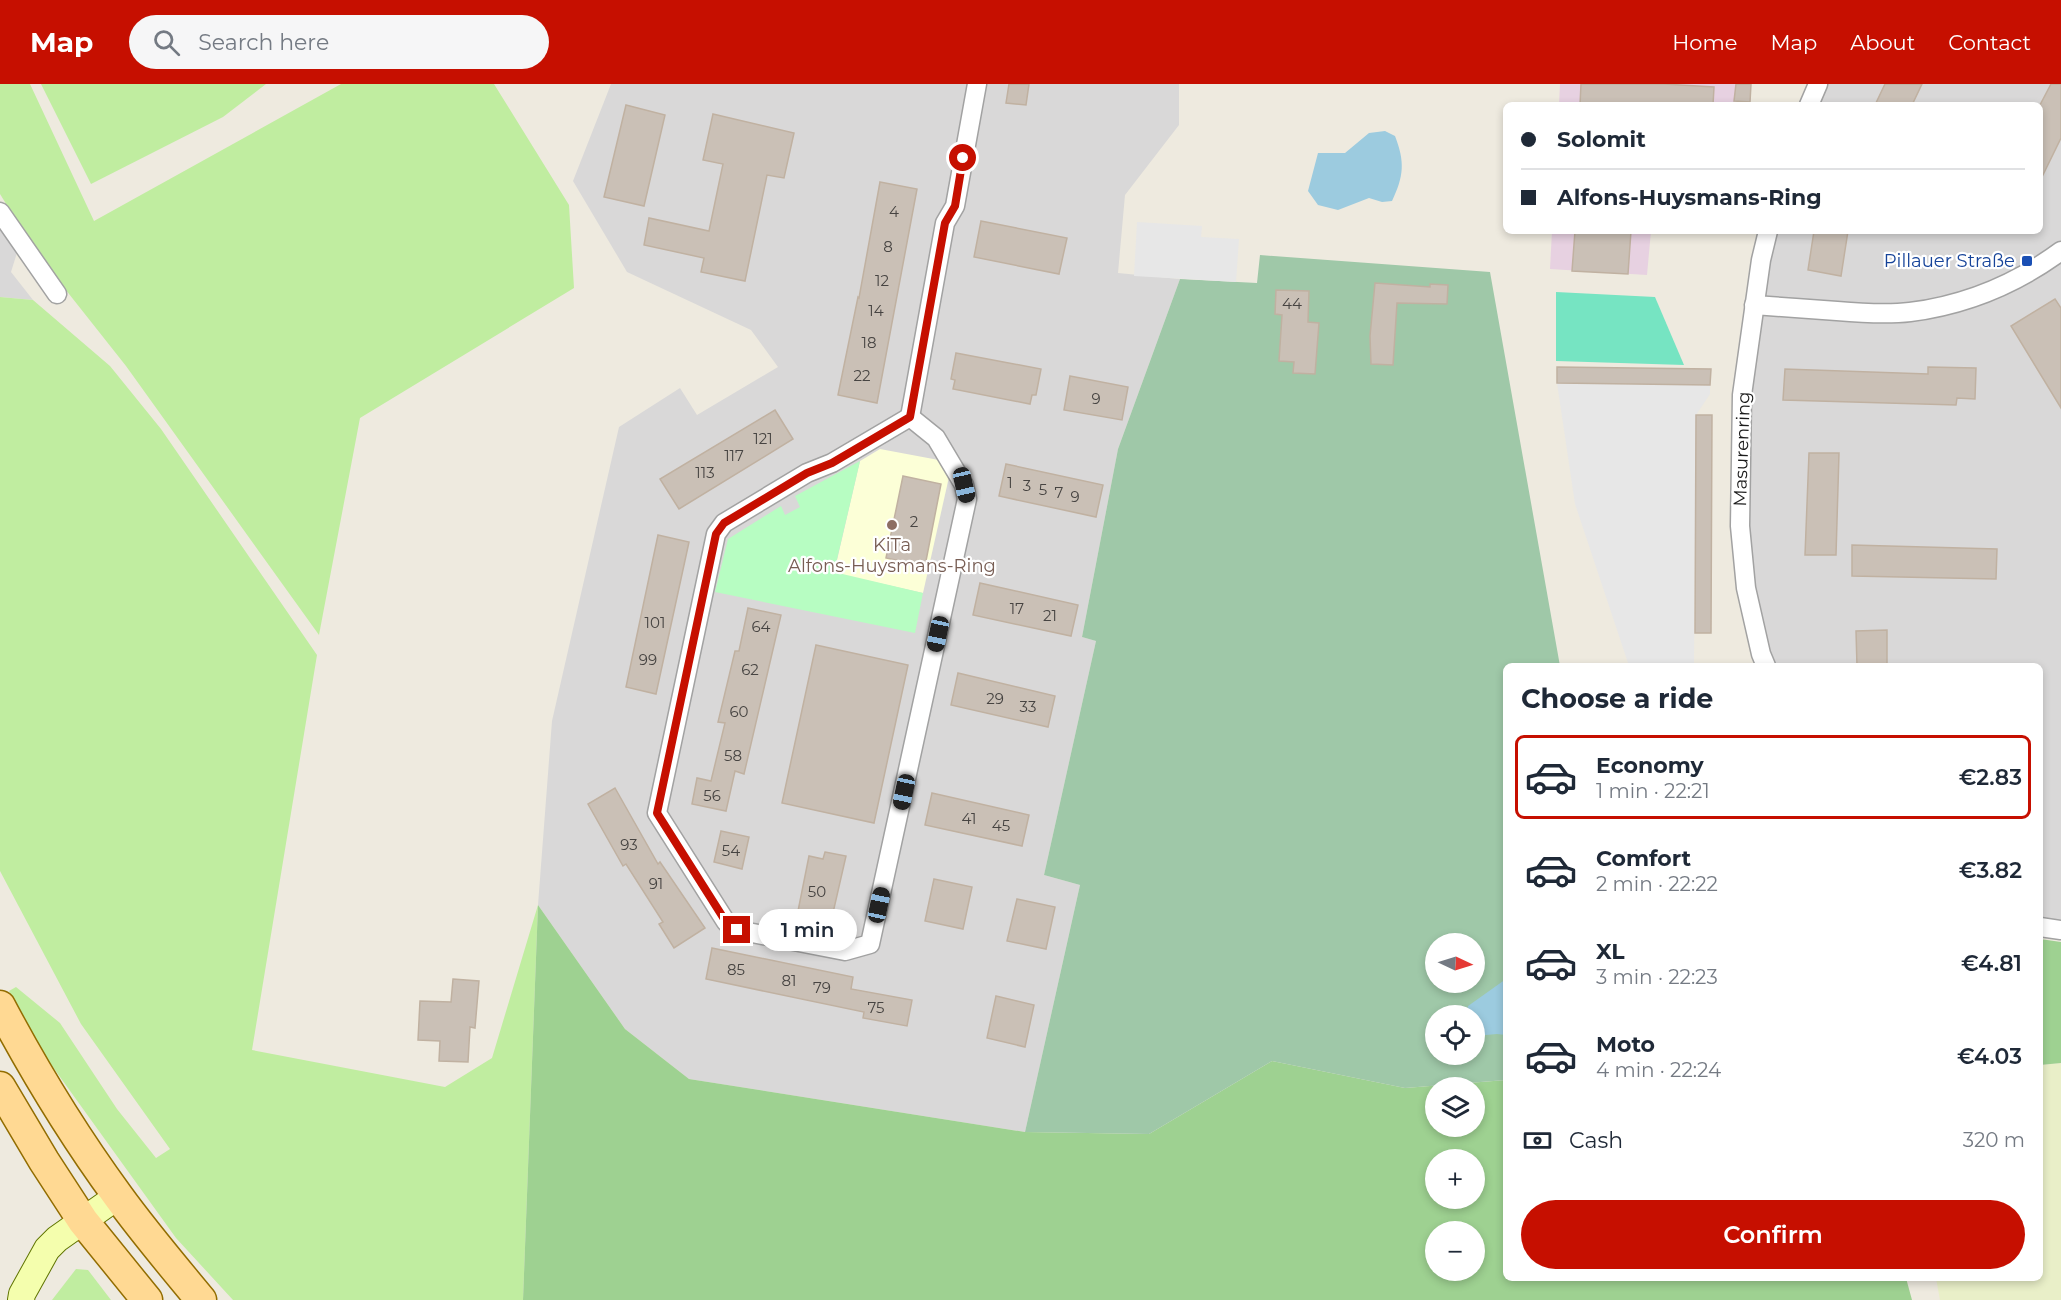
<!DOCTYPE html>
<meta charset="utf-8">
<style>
:root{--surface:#fff;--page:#f6f6f7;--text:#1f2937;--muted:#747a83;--line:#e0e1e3;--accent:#c60f00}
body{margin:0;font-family:Montserrat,sans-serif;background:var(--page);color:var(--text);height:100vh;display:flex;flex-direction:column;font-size:22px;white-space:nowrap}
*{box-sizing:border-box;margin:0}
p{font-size:20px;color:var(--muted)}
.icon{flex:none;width:33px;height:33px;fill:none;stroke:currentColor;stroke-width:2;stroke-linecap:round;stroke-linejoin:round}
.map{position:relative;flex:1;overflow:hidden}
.panel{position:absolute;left:1503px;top:579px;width:540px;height:618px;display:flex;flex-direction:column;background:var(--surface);border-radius:9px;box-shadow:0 3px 9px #0003}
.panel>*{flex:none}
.guide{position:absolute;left:1503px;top:18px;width:540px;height:132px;border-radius:9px;box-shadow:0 3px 9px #0003;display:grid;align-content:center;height:132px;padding:0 18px;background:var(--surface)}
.needle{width:39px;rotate:94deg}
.fabs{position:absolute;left:1425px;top:849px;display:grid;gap:12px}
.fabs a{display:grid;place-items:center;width:60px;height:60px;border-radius:50%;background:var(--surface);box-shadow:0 3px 9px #0003;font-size:30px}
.end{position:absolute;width:27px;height:27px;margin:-14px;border:8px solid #c60f00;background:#fff;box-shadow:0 0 0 3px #fff}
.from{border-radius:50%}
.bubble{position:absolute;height:42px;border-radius:21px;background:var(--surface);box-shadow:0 3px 9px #0003;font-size:20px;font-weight:600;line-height:42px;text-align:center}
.car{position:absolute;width:18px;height:36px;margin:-18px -9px;border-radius:8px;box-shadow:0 0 4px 2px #0007;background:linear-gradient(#222 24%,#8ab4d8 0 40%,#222 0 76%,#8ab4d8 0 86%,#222 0)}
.guide b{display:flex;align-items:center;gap:21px;height:57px;font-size:22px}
.guide b+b{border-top:2px solid var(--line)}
.guide i{width:15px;height:15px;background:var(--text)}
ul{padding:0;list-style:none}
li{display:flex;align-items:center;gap:18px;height:84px;margin:0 12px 9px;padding:0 6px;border:3px solid transparent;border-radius:9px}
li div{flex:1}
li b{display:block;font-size:22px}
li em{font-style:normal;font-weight:600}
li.selected{border-color:var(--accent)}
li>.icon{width:54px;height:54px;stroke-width:1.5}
h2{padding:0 18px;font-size:27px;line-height:72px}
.pay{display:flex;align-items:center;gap:15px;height:66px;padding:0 18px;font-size:22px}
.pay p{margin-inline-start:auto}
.button{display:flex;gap:12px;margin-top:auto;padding:12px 18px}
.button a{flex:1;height:69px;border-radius:36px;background:var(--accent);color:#fff;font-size:24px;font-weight:600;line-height:69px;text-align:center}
header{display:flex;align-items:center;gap:36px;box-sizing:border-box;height:84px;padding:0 30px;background:var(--accent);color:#fff}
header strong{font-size:28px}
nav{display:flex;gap:33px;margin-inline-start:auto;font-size:21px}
.search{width:420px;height:54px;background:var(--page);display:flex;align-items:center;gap:15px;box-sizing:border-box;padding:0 21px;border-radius:33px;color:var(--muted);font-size:22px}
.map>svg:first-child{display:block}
</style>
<header>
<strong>Map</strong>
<div class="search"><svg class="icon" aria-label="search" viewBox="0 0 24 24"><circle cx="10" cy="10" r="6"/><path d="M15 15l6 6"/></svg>Search here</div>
<nav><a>Home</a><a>Map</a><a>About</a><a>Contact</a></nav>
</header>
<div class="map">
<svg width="2061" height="1216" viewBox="0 0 2061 1216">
<rect width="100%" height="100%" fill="#eeeadf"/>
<g fill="#d9d8d8">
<polygon points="611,0 1179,0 1179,41 1125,111 1118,189 1180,195 1118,365 1082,553 1096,557 1044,791 1080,801 1025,1048 689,995 625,945 538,821 552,637 619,343 680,304 697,331 778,283 751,246 627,188 573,97"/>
<polygon points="1824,0 2061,0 2061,837 2040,834 2040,582 1766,582 1740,442 1754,221 1773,147 2040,147 2040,21 1814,21"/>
<polygon points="0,128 20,159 11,188 33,216 0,213"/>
</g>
<g fill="#e7d1e1">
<polygon points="1560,0 1751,0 1750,18 1735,17 1734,21 1559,21"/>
<polygon points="1552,147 1651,147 1647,191 1550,185"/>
</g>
<polygon fill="#fcffd7" points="880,365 944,377 949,393 923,509 834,489 860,377"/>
<polygon fill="#e9efc8" points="2061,979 2061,1216 1940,1216 1936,1194 2040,1194 2040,981"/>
<g fill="#c0eda0">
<polygon points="0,0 30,0 94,137 341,0 494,0 569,121 574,204 360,334 319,551 126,282 35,167 0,110"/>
<polygon points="41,0 266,0 223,33 91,100"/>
<polygon points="0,213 33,216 110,282 161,345 317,571 252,966 445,1003 492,974 538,821 523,1216 233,1216 176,1154 37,961 9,907 16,903 60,939 117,1025 156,1074 170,1065 81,940 0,787"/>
<polygon points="76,1185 88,1186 111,1216 52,1216"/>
</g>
<g fill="#9ed191" fill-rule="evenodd">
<path d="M538,821L625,945L689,995L1025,1048L1149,1050L1272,977L1405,1004L1506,996V1194H1906L1912,1216H523ZM1436,1004H1474V1042H1436ZM1436,1076H1474V1114H1436ZM1436,1148H1474V1186H1436Z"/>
<polygon points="2040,855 2061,858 2061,979 2040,981"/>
</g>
<path fill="#9fc8a8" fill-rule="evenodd" d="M1260,171L1490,188L1560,582H1506V996L1405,1004L1272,977L1149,1050L1025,1048L1080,801L1044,791L1096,557L1082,553L1118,365L1180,195L1257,199ZM1436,860H1474V898H1436ZM1436,932H1474V970H1436Z"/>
<polygon fill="#b7fdc2" points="860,377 834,488 923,509 915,549 715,508 728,455 781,422 785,431 800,423 795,412"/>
<polygon fill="#76e4c2" points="1556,208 1655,213 1684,281 1556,277"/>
<g fill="#e7e7e7">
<polygon points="1137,138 1202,142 1201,153 1239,155 1236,198 1134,192"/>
<polygon points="1557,299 1710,301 1710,310 1696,331 1694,579 1628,579 1575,420"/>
</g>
<g fill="#9ccbdf">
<path d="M1385,47L1395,52C1405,78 1404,92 1392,117L1382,118L1369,114L1338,126L1318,121L1308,107L1318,69H1345L1369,49Z"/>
<polygon points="1506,895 1506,951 1497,950 1475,952 1474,932 1466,931 1468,922"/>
</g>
<g fill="#cac0b6" stroke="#c0b1a1" stroke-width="1.5">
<polygon points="1009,0 1029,0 1026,21 1006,19"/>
<polygon points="1581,0 1664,0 1714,3 1713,21 1580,21"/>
<polygon points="1736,0 1751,0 1750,18 1734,17"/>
<polygon points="1885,0 1922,0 1912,21 1875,21"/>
<polygon points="2051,0 2061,0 2061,54 2040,97 2040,21"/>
<polygon points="626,21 665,31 644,122 604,113"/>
<polygon points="713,30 794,49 784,94 767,91 745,197 701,188 704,174 644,161 649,134 709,147 723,80 703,76"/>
<polygon points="880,98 917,105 877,319 838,311 858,213 859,214"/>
<polygon points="981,137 1067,154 1059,190 974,173"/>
<polygon points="1575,147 1631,147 1628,190 1572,187"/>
<polygon points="1814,147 1848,147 1841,192 1808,186"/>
<polygon points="1375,199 1430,203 1430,200 1448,201 1447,220 1397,219 1393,281 1371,280 1370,252"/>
<polygon points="1276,206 1309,207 1308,238 1319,239 1315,290 1293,289 1294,278 1279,277 1282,231 1275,230"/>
<polygon points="2055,215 2061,224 2061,324 2011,242"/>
<polygon points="956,269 1041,285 1036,311 1032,311 1030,320 953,305 955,296 951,295"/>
<polygon points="1557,283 1711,285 1710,301 1557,299"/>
<polygon points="1928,283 1976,284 1975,315 1957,314 1956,321 1783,316 1785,285 1928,290"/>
<polygon points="1070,292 1128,303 1122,336 1064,326"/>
<polygon points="775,326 793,355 679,425 660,395"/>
<polygon points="1696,331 1712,331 1711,549 1695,549"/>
<polygon points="1809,369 1839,369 1836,471 1805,471"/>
<polygon points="1006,380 1103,401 1096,433 999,412"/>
<polygon points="903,392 941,400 925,482 886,474"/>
<polygon points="658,451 689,458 656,610 626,603"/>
<polygon points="1852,461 1997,465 1996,495 1852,492"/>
<polygon points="980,499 1078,521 1071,552 973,531"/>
<polygon points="748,524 781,531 744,690 735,687 726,727 692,720 697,694 711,697 725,639 718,638 735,567 739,567"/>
<polygon points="1887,546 1887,582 1857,582 1856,547"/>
<polygon points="816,561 908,581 874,739 782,719"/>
<polygon points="958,589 1055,612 1048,643 951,621"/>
<polygon points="615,704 658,780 660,778 705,844 674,864 659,840 663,838 626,780 623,782 588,720"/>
<polygon points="932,709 1029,731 1022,762 925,741"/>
<polygon points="721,747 749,753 742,785 714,778"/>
<polygon points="825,768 846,772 830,842 809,838 811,830 798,827 809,772 823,775"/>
<polygon points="934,795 972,803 963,845 925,837"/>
<polygon points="1017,815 1055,823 1046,865 1007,857"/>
<polygon points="712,864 853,893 851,905 912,916 907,942 863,934 864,928 706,895"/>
<polygon points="453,895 479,897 475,944 470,943 468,978 439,977 440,957 418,956 420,917 451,918"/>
<polygon points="996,912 1034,921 1025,963 987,954"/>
</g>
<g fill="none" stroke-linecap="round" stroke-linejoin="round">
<defs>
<g id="street">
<polyline points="1809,21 1818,0"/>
<polyline points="0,128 57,210"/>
<path d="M1754,221C1782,223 1809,225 1837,227C1860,229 1886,231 1910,228C1965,221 2016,200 2061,167"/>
<polygon points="910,333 936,354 964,401 967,415 870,860 845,867 737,846 726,838 657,729 716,450 724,439 807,389 832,379"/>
<polyline points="910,333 945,139 955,122 977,0"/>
<polyline points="1766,582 1761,570 1746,504 1740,442 1742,311 1761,176 1768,147"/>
<polyline points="2040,843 2061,846"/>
</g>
<polyline id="secondary" points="21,1216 22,1210 47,1165 57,1155 118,1112"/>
<g id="primary">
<path d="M0,922C35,988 74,1052 118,1112C144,1148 173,1182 201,1216"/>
<polyline points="0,1003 44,1077 83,1137 147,1216"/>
</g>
</defs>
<use href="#street" stroke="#a2a2a2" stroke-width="21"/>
<use href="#secondary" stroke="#5f7400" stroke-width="28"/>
<use href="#primary" stroke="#926d00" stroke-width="33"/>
<use href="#street" stroke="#fff" stroke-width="18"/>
<use href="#secondary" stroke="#f4fead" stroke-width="26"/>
<use href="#primary" stroke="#ffd993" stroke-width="30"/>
</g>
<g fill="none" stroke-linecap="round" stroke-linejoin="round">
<polyline stroke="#c60f00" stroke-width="8" points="737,846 726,838 657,729 716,450 724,439 807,389 832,379 910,333 945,139 955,122 963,74"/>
</g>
<rect fill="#1a4fb4" stroke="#fff" stroke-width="2" x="2021" y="171" width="12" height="12" rx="3"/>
<circle fill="#8d6e63" stroke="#fff" stroke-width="2" cx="892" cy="441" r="6"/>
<g text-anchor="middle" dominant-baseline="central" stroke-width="4.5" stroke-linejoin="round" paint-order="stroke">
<g font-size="15" fill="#474442">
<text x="894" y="127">4</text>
<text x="888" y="162">8</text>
<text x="882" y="196">12</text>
<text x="1292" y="219">44</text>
<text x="876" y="226">14</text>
<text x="869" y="258">18</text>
<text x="862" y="291">22</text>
<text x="1096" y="314">9</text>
<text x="763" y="354">121</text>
<text x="734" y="371">117</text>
<text x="705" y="388">113</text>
<text x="1010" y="398">1</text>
<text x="1027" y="401">3</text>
<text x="1043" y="405">5</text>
<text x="1059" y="408">7</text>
<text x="1075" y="412">9</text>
<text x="914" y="437">2</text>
<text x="1017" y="524">17</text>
<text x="1050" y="531">21</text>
<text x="655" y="538">101</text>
<text x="761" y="542">64</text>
<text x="648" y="575">99</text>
<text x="750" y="585">62</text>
<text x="995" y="614">29</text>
<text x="1028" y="622">33</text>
<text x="739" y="627">60</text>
<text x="733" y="671">58</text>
<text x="712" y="711">56</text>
<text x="969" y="734">41</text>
<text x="1001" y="741">45</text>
<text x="629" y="760">93</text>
<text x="731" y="766">54</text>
<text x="656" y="799">91</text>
<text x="817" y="807">50</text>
<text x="736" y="885">85</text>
<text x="789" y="896">81</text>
<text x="822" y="903">79</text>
<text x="876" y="923">75</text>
</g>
<g font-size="18" fill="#164399" stroke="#fff" text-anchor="end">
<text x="2015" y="177">Pillauer Straße</text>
</g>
<g font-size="18" fill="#1b1b1b" stroke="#fff">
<text transform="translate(1742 365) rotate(-88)">Masurenring</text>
</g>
<g font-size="18" fill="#785e54" stroke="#fff">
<text x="892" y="461">KiTa<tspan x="892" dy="21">Alfons-Huysmans-Ring</tspan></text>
</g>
</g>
</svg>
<div class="fabs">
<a><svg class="needle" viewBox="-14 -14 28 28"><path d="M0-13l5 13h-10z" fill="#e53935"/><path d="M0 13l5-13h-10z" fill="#747a83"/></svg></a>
<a><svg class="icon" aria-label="locate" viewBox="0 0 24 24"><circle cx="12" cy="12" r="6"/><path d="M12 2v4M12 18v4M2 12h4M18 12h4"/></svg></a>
<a><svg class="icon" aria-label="layers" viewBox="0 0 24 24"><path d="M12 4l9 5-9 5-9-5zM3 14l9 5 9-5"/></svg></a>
<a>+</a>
<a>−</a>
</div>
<i class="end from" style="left:963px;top:74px"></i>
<i class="end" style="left:737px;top:846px"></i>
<div class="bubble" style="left:758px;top:825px;width:99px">1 min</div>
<i class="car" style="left:964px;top:401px;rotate:167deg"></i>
<i class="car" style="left:938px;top:550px;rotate:192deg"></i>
<i class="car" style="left:904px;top:708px;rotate:192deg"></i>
<i class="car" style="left:879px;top:821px;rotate:12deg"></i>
<div class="guide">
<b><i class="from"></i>Solomit</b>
<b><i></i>Alfons-Huysmans-Ring</b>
</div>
<section class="panel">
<h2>Choose a ride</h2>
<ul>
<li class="selected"><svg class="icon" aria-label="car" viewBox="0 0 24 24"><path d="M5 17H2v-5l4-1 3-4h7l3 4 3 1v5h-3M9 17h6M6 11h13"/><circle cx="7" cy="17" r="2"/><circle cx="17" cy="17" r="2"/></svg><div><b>Economy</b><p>1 min · 22:21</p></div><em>€2.83</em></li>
<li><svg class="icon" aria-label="car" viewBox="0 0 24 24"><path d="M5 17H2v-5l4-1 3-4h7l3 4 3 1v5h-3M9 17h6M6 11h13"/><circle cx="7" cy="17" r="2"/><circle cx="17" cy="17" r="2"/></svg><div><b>Comfort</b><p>2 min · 22:22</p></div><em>€3.82</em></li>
<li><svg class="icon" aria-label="car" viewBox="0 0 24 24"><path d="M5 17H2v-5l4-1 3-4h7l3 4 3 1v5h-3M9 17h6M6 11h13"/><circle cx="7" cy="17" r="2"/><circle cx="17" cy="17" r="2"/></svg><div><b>XL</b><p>3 min · 22:23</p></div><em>€4.81</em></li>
<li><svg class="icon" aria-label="car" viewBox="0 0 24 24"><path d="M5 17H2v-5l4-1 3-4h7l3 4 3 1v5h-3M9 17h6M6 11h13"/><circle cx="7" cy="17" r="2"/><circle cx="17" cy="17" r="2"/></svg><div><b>Moto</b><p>4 min · 22:24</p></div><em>€4.03</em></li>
</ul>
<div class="pay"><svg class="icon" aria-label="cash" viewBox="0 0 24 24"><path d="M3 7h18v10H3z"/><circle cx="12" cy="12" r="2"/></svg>Cash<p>320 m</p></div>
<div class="button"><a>Confirm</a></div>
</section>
</div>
